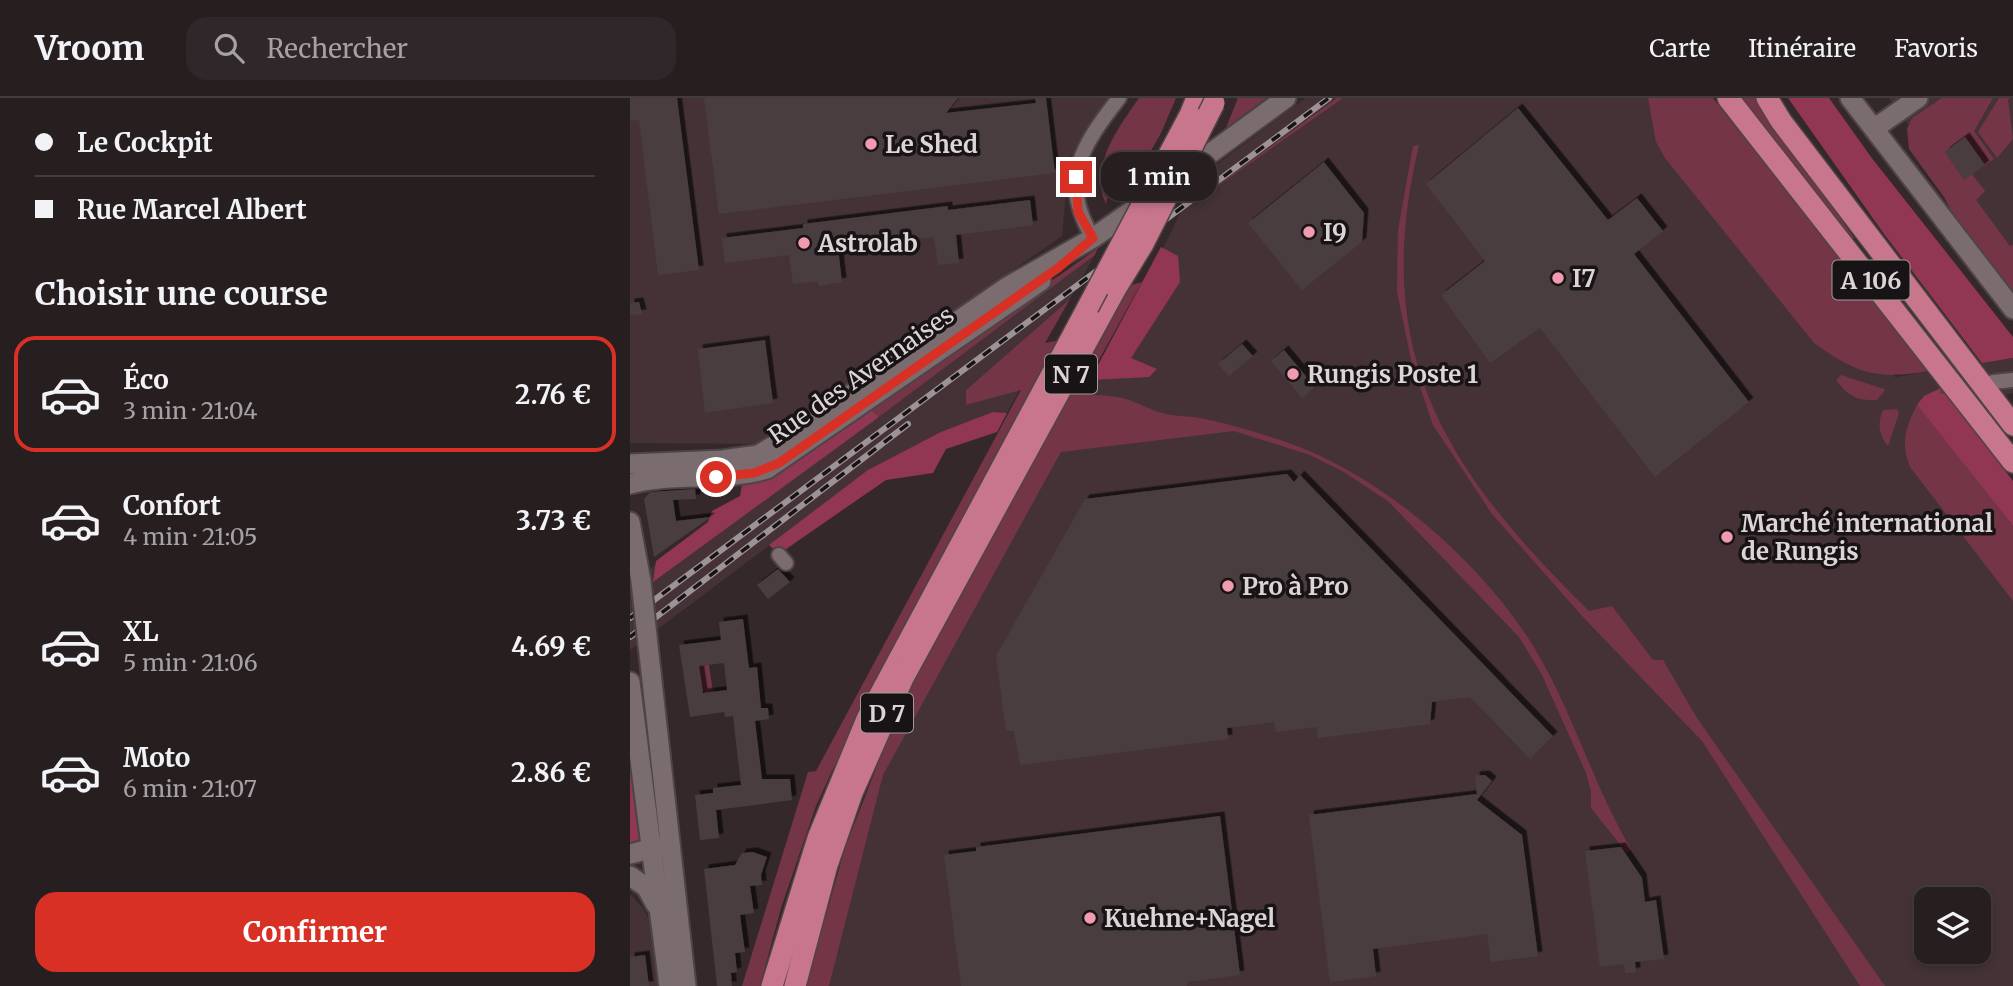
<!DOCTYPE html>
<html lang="fr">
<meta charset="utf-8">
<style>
:root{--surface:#271e20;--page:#2f2729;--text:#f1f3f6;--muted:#a4a2a5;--line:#433c3e;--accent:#d93025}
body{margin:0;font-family:Merriweather,serif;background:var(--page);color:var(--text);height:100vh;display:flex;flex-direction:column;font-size:26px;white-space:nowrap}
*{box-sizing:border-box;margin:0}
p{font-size:23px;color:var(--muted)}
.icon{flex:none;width:38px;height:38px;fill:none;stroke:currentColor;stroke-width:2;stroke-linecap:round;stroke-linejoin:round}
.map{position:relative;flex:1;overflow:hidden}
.details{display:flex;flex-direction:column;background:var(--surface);width:630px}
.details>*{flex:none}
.banner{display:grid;align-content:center;height:154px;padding:0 35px;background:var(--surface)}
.controls{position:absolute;left:1284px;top:789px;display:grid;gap:14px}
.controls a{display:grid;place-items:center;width:77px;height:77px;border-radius:14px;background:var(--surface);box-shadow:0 4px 10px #0003,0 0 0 2px var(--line);font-size:35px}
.end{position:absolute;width:32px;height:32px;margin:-16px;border:9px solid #d93025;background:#fff;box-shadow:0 0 0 4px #fff}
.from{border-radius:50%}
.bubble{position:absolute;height:49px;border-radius:21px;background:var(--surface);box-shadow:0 4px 10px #0003,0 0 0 2px var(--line);font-size:23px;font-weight:700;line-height:49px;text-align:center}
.banner b{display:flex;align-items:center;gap:24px;height:66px;font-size:26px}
.banner b+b{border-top:2px solid var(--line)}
.banner i{width:18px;height:18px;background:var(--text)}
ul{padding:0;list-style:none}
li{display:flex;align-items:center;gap:21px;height:116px;margin:0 14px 10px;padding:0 21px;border:4px solid transparent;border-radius:21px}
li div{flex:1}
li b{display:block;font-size:26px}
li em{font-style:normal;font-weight:700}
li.selected{border-color:var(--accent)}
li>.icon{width:63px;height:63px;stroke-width:1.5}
h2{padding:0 35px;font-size:32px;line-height:84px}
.action{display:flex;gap:14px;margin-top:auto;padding:14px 35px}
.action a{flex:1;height:80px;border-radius:21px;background:var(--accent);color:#fff;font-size:28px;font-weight:700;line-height:80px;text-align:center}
header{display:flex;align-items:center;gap:42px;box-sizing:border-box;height:98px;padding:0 35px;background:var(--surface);border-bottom:2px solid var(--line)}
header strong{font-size:33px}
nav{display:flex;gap:38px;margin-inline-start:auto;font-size:24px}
.search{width:490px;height:63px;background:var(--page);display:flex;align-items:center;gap:18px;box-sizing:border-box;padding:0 24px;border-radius:21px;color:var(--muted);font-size:26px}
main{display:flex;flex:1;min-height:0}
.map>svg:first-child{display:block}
</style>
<header>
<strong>Vroom</strong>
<div class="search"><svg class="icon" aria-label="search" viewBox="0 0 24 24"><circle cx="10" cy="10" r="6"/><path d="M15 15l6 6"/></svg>Rechercher</div>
<nav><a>Carte</a><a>Itinéraire</a><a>Favoris</a></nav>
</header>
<main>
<section class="details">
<div class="banner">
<b><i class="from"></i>Le Cockpit</b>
<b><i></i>Rue Marcel Albert</b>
</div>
<h2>Choisir une course</h2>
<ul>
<li class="selected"><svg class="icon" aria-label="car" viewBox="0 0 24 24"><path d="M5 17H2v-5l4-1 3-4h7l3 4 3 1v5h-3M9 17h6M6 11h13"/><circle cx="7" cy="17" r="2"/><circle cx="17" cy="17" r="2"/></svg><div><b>Éco</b><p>3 min · 21:04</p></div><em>2.76 €</em></li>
<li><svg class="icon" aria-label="car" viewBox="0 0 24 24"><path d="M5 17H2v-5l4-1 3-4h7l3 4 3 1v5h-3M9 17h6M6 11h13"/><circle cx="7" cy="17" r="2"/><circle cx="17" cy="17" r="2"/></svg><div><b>Confort</b><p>4 min · 21:05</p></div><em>3.73 €</em></li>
<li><svg class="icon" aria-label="car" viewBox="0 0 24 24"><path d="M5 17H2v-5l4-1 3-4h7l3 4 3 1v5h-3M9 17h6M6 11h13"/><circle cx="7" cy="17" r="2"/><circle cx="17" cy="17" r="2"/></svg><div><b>XL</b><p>5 min · 21:06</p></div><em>4.69 €</em></li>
<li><svg class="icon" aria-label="car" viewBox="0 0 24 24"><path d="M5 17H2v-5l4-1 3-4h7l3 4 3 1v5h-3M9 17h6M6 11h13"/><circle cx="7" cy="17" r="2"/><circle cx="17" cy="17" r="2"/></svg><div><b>Moto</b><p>6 min · 21:07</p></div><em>2.86 €</em></li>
</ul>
<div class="action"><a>Confirmer</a></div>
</section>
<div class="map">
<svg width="1383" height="888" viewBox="0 0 1383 888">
<defs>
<filter id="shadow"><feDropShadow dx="4.5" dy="-4.5" stdDeviation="0" flood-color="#0009"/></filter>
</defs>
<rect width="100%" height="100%" fill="#34282b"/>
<g fill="#443236" fill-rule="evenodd">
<polygon points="0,0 481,0 439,61 432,138 134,346 0,345"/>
<path d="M676,0H1051L1265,279L1383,260V295L1295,314L1383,428V888H199L252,677L452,316L440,319L516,185L567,81ZM1297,802H1349V854H1297Z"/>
<polygon points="1259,0 1383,0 1383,171"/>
<polygon points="465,157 440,201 336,292 336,307 390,291 377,315 363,314 222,385 0,552 0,487 25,467 26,463 127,389 249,319"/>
<polygon points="0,796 13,810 21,825 29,888 0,888"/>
</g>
<g fill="#743647">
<path d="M509,0H546L531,35L502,86L485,78L482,80L476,106C458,69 489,29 509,0Z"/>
<polygon points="608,0 636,0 596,30"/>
<polygon points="707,0 713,0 548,116"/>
<path d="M1018,0H1083L1299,273C1247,282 1227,276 1184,245L1035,60L1026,44Z"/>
<polygon points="1109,0 1129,0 1224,140 1221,142"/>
<polygon points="1312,0 1363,0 1344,33 1364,61 1355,67 1335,40 1315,54 1334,81 1342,76 1355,93 1346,102 1380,148 1383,147 1383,202 1331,132 1314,99 1279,51 1277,31 1282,20"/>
<polygon points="1369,0 1380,0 1378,2 1383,41 1367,60 1348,34"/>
<path d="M789,47C739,256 815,371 959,513L982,508L1023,562H1033L1067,620L1255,888H1230L1072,643L953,519L862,416L803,327L782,266L767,194L768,132L783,48Z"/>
<polygon points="468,150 465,157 249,319 240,311"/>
<path d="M512,184L450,296C462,297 475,297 487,299C503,301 517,311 532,315C542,318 553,318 564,319C594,324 626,334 656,344C751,376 853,465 905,551C943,614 963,687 1001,751L997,755L961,710V693L956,675L912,577L889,539L759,404L714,374L680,357L604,333L431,354L253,677L199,888H176L215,750L279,586L495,189Z"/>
<polygon points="440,201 415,245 431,242 202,673 186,708 151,810 130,888 112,888 178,674 186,673 391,292 336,307 336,292"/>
<path d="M1211,277L1254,291L1255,292L1247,302C1227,303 1218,298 1206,282Z"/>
<path d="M1287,307L1383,428V503L1280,369C1270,345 1276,329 1287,307Z"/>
<path d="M1267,311L1269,315L1258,348C1249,338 1247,324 1253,312Z"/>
<polygon points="79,567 83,594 77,595 72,592 69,568"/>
</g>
<g fill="#923753">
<polygon points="1158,0 1199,0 1241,59 1383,239 1383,260 1352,265 1254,136"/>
<polygon points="531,149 548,158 550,184 501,260 527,271 519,279 460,282"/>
<polygon points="1311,290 1383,383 1383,428 1287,307 1294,298"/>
<polygon points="240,311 249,319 23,484 26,463 78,424 82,413 110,398 112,386 146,376"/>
<polygon points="363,314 377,315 367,334 316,351 303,375 256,382 149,456 139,447 238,372 311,334"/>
<polygon points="0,665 9,741 7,752 0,754"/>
</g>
<g fill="#4a3d3f" fill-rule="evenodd" filter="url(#shadow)">
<polygon points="0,0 47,0 69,172 28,177 9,22 0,23"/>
<polygon points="74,0 328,0 316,15 406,5 405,0 416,0 425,75 89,116"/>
<polygon points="888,10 978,122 1007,100 1033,133 1004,156 1119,304 1025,379 910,230 860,265 811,197 855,163 796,86"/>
<polygon points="1335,39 1355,67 1334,82 1315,54"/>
<polygon points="694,64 734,115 732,144 672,192 618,125"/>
<polygon points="400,102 403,127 326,137 329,165 308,167 304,139 208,150 212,184 189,188 187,183 163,186 159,157 95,165 92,140 173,130 173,126 318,108 318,112"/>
<polygon points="9,204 12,216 0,217 0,205"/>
<polygon points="135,242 143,305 75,315 68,251"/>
<polygon points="612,246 623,258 599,278 588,266"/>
<polygon points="654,252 685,289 672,300 641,263"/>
<polygon points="657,376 664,384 670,377 923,638 900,661 840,599 802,604 800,626 688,640 687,629 646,634 644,624 597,630 598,641 390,667 384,633 376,633 366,558 455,401"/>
<polygon points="65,391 66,401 43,402 46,423 81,419 24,459 14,401 20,394"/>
<polygon points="148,471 160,484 138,501 127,487"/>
<path d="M113,521L119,570L127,569L131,610H138L139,621L125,623L132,681H160L162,702L86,712L89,740L70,742L65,697L83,695V690L111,687L103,618L95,619L94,614L60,619L49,547L91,542L89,524ZM94,565L97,592L73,595L69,568Z"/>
<polygon points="855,677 862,683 847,702 892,737 908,858 861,864 857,836 743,851 746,878 700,884 679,717 847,696 845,678"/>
<polygon points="590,718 610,877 557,884 557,888 331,888 314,757 346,753 346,749"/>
<polygon points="991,749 1012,780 1015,804 1026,802 1034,861 1005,864 1006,874 995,875 994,866 970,869 955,753"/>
<polygon points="123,754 137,759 131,777 132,787 120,788 124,815 110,817 115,854 105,855 107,874 101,875 102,888 87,888 74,771 105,767 112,755"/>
<polygon points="15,857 19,888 0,888 0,859"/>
</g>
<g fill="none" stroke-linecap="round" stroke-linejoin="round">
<polyline stroke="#4d4245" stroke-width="14" stroke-dasharray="14 7" stroke-linecap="butt" points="1310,289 1358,285"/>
<defs>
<g id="street">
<path d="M463,140C428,82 452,48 489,0"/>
<polyline points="1363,284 1383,282"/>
<polyline points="149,457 156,465"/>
</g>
<g id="secondary">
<polyline points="1220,0 1383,211"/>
<polyline points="1245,30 1288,0"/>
<polyline points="544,82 656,0"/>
<polyline points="0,366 93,362 128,357 165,335 377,189 463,140 514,104"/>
<path d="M0,386C45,374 93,384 137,371L411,183"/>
<polyline points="0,424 11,483"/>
<polyline points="17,538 56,888"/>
<polyline points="0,584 39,888"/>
<polyline points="0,756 31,748"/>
<polyline points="0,778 16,789 26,807"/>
</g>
<g id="highway">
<polyline points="1098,0 1383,364"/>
<polyline points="1137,0 1151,23 1383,327"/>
<polyline points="560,17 567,0"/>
<polyline points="142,888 188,740 237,621 458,209"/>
<polyline points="165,888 197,767 222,695 273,580 486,190"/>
</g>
</defs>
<use href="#street" stroke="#4e4446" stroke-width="18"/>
<use href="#secondary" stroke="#4e4446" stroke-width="23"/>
<use href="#highway" stroke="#4e4446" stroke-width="24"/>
<use href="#street" stroke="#7b6c6f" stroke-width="14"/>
<use href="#secondary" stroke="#7b6c6f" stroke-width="19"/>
<use href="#highway" stroke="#c8768b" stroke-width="21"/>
<defs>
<g id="rail">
<polyline points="0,520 699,0"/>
<polyline points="0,539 278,326"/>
</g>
</defs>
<use href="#rail" stroke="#9d9396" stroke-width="6"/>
<use href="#rail" stroke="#181314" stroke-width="3.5" stroke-dasharray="10" stroke-linecap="butt"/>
<defs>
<polyline id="secondary-bridge" points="11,483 17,538"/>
<g id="highway-bridge">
<polyline points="486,190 513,146 584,5"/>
<polyline points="458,209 560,17"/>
</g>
</defs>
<use href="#secondary-bridge" stroke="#4e4446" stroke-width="23" stroke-linecap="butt"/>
<use href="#highway-bridge" stroke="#4e4446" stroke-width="24" stroke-linecap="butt"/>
<use href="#secondary-bridge" stroke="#7b6c6f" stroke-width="19"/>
<use href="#highway-bridge" stroke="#c8768b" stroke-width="21"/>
</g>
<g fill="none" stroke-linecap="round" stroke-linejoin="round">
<polyline stroke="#d93025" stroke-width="9" points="86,379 124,375 149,365 428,170 463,140 448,114 446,79"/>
</g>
<g fill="#f29aaf" stroke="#181314" stroke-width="2.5">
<circle cx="241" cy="46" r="7"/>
<circle cx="679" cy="134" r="7"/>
<circle cx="174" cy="145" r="7"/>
<circle cx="928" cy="180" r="7"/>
<circle cx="663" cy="276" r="7"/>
<circle cx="1097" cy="439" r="7"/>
<circle cx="598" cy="488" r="7"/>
<circle cx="460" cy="820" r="7"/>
</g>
<g text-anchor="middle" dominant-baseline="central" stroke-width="7" stroke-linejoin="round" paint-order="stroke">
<g fill="#181314" stroke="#a19a9c" stroke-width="2">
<rect x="1202.5" y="162.5" width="77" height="39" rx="5"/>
<rect x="415" y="256.5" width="52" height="39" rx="5"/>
<rect x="231" y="595.5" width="52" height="39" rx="5"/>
</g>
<g font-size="23" font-weight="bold" fill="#dcd4d6">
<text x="1241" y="182">A 106</text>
<text x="441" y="276">N 7</text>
<text x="257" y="615">D 7</text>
</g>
<g font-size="24" font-weight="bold" fill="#dcd4d6" stroke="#181314" text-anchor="start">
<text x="255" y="46">Le Shed</text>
<text x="693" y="134">I9</text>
<text x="188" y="145">Astrolab</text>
<text x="942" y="180">I7</text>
<text x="677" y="276">Rungis Poste 1</text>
<text x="1111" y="425">Marché international<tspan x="1111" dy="28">de Rungis</tspan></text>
<text x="612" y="488">Pro à Pro</text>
<text x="474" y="820">Kuehne+Nagel</text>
</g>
<g font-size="24" fill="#dcd4d6" stroke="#181314">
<text transform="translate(231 277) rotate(-35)">Rue des Avernaises</text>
</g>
</g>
</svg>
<div class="controls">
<a><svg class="icon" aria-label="layers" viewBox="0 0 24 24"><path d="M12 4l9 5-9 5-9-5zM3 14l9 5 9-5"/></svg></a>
</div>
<i class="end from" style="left:86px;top:379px"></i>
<i class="end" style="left:446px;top:79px"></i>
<div class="bubble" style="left:471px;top:54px;width:116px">1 min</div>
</div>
</main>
